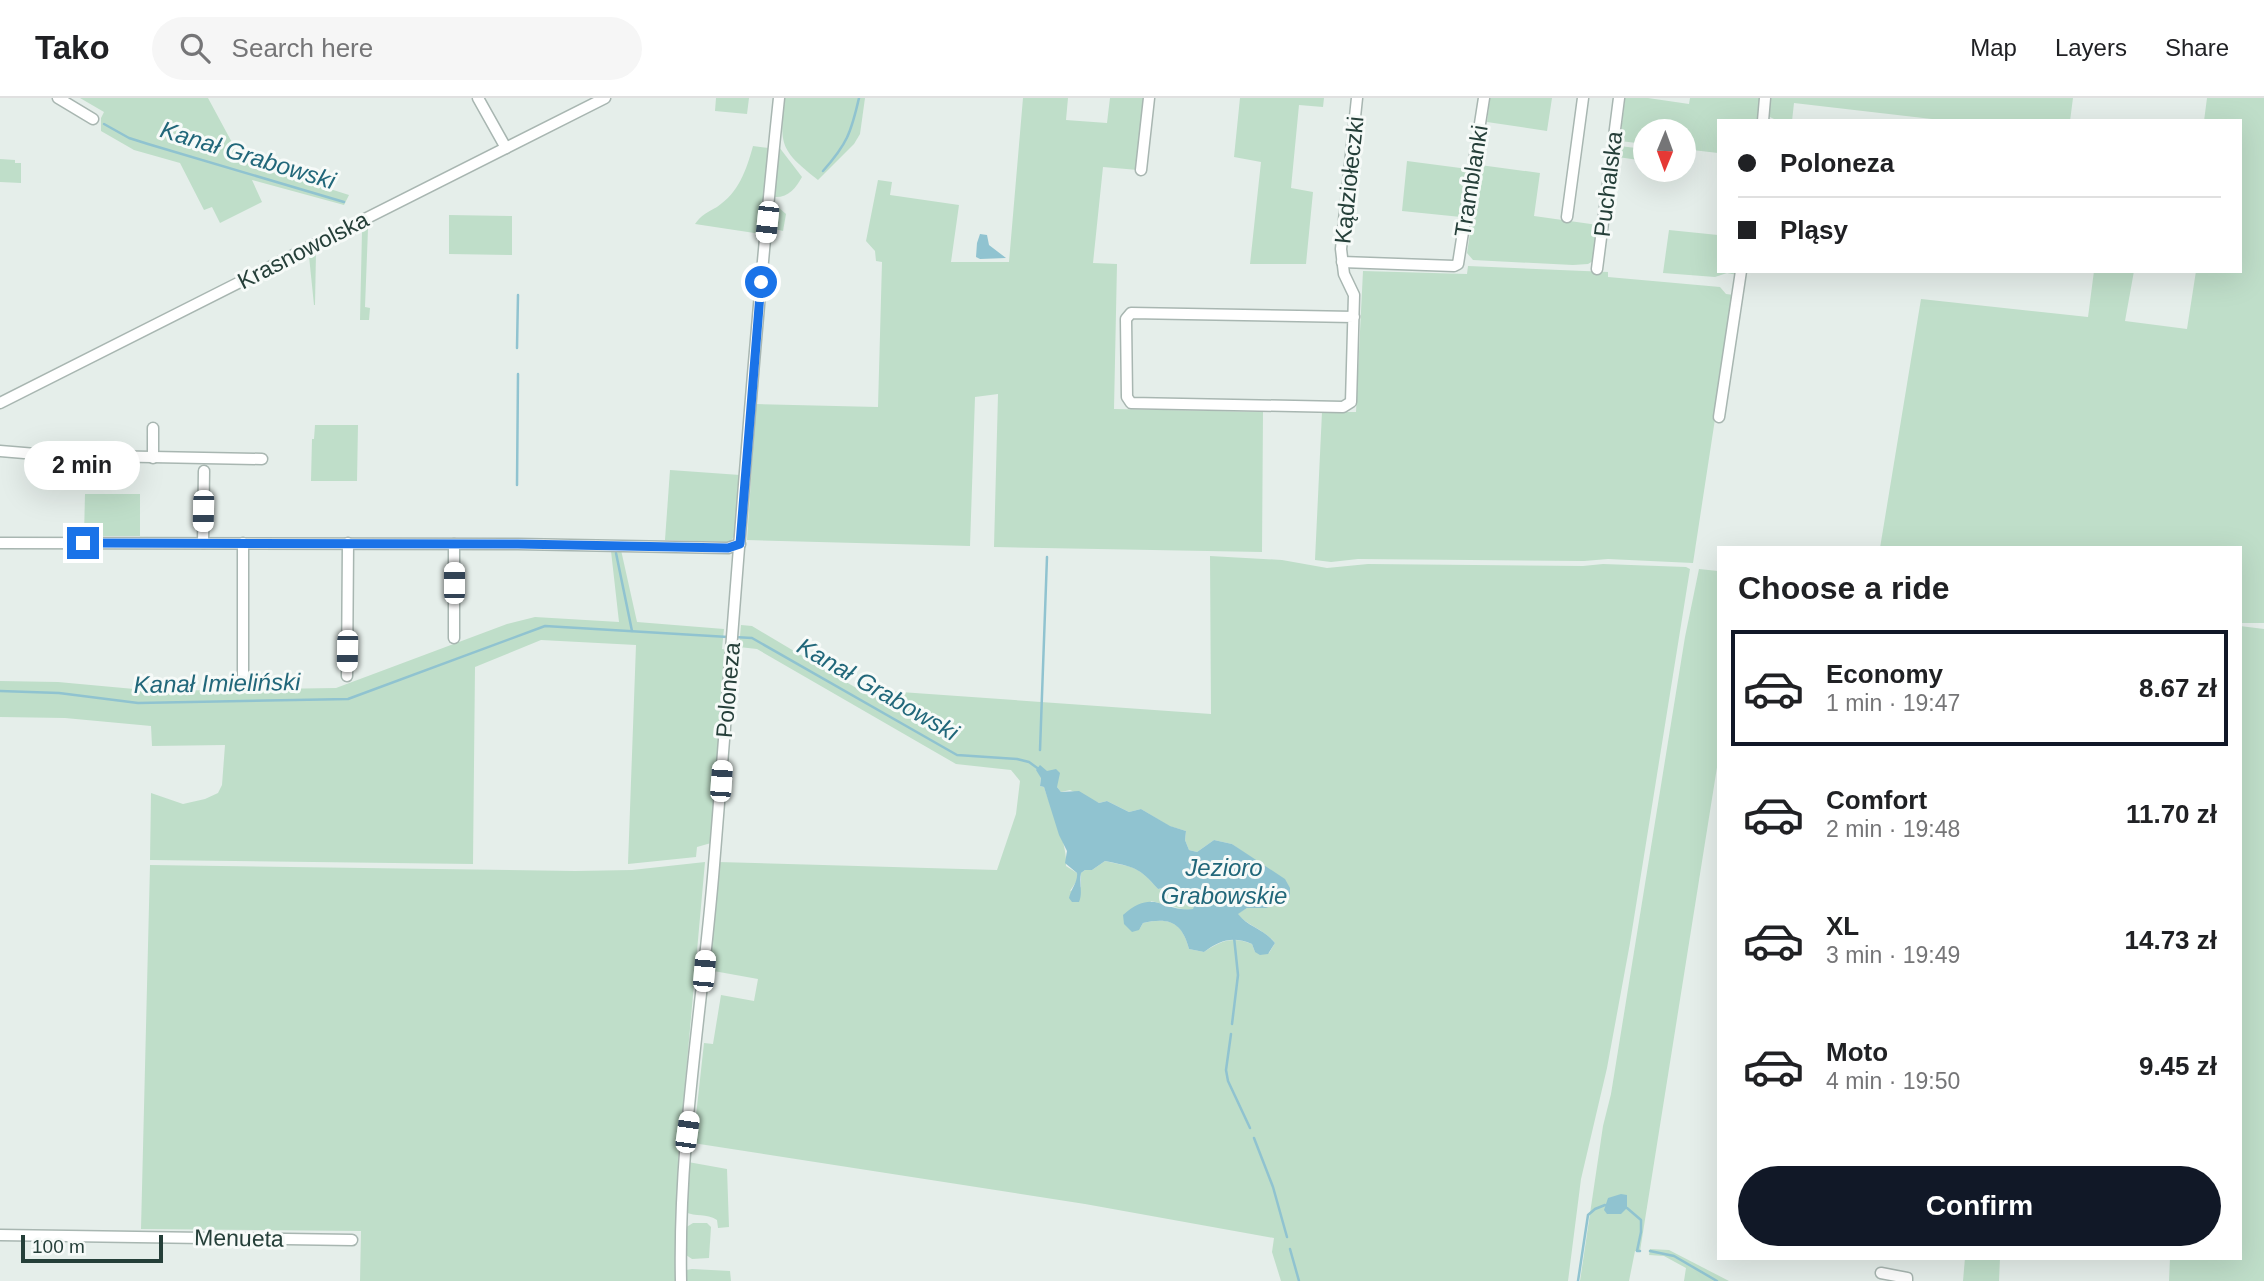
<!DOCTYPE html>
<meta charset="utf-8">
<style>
:root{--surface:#fff;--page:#f6f6f6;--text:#202124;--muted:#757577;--line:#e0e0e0;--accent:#111827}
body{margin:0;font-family:Arial,sans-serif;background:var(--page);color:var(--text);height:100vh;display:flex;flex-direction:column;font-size:26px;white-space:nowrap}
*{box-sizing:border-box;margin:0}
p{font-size:23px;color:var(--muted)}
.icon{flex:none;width:38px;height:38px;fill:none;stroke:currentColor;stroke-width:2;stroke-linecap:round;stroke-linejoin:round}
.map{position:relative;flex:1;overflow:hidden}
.panel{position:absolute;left:1717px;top:448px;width:525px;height:714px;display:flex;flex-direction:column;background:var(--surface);border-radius:0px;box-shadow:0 7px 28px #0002}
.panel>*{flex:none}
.hud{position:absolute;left:1717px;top:21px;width:525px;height:154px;border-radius:0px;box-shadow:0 7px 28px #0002;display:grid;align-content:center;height:154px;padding:0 21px;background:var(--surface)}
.needle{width:46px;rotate:181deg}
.controls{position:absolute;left:1633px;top:21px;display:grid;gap:14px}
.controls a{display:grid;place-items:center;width:63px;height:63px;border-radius:50%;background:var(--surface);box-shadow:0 7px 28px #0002;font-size:35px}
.scale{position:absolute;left:21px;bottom:18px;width:142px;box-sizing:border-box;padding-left:7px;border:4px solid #253f39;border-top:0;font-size:19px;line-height:24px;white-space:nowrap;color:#253f39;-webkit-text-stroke:5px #f6faf8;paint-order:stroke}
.end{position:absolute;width:32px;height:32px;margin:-16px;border:9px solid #1a73e8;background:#fff;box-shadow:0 0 0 4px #fff}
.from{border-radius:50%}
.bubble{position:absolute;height:49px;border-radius:24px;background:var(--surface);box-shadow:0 7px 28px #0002;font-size:23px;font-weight:600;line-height:49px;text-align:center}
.car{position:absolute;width:21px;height:42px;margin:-21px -10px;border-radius:9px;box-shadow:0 0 5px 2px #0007;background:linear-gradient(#fff 24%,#345 0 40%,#fff 0 76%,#345 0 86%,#fff 0)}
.hud b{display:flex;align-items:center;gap:24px;height:66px;font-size:26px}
.hud b+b{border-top:2px solid var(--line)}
.hud i{width:18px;height:18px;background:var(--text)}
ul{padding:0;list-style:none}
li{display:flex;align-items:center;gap:21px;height:116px;margin:0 14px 10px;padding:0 7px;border:4px solid transparent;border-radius:0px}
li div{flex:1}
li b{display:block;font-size:26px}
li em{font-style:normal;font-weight:600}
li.active{border-color:var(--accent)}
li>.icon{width:63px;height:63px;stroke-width:1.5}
h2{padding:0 21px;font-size:32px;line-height:84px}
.button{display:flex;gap:14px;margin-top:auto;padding:14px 21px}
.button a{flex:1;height:80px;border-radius:42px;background:var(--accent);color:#fff;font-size:28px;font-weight:600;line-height:80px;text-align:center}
header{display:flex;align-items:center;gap:42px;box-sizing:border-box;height:98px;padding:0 35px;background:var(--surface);border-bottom:2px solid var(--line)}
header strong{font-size:33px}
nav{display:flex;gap:38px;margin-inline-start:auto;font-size:24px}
.search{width:490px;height:63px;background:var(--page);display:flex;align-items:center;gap:18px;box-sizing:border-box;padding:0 24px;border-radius:38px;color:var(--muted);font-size:26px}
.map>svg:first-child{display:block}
</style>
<header>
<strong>Tako</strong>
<div class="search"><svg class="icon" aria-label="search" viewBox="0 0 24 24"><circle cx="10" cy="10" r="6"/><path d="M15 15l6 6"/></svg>Search here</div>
<nav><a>Map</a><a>Layers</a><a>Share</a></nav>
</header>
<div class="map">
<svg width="2264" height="1183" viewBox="0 0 2264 1183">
<rect width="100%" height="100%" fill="#e5eeea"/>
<g fill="#bfdec9" fill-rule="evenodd">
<polygon points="80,0 208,0 242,63 349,97 344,107 252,82 262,104 220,125 212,109 204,112 180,65 134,52 101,33 101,20 104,14"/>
<polygon points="716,0 749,0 747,16 715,13"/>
<path d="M785,0H865L860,36L854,46L818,82C780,52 779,47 785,0Z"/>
<polygon points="1023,0 1068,0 1066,22 1107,25 1110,0 1146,0 1138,72 1103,69 1093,165 1117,166 1114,311 1263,314 1262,454 994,449 998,296 975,299 970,448 747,442 756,306 878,309 882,164 876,163 875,153 866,143 878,82 892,84 890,97 959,107 951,164 1009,164"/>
<polygon points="1240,0 1324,0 1323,9 1299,7 1291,90 1313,94 1306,166 1250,166 1261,64 1234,59"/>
<polygon points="1490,0 1552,0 1547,33 1487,24"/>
<polygon points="1625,0 1648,0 1689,6 1690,0 1760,0 1759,23 1718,23 1718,55 1684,51 1684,33 1645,33 1645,46 1620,43"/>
<polygon points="1770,0 2073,0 2070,23 1949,23 1794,5 1792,23 1778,23 1768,18"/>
<polygon points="2207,0 2264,0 2264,525 2240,525 2240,450 1880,450 1921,201 2088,219 2094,173 2134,173 2125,223 2187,231 2196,173 2240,173 2240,23 2204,23"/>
<path d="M753,48L769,50L761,136L695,126C701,117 708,114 717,109C739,94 746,73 753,48Z"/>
<polygon points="1619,48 1645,51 1645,63 1618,59"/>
<path d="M779,49L802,79C796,90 788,100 774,99Z"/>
<polygon points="0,61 15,62 15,65 21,65 21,85 0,84"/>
<polygon points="1407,63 1468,71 1467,80 1462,81 1461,87 1465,90 1461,119 1402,113"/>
<polygon points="1480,67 1540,75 1534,118 1598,127 1593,163 1588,166 1573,167 1473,162 1467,155"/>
<polygon points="772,108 778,109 786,116 783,133 770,130"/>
<polygon points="449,117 512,118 512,157 449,156"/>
<polygon points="368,131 365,209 370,210 369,222 360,222 362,133"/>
<polygon points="1669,132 1718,137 1718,173 1737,173 1737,177 1727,175 1715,179 1663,175"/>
<polygon points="316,154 315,207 314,207 309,158"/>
<polygon points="1468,168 1608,174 1608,179 1720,189 1726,196 1734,197 1693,465 1608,461 1584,463 1358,461 1331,464 1315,462 1322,314 1356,314 1363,173 1467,176"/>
<polygon points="315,327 358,327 357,383 311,383 312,341 314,341"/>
<polygon points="670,372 740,377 736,436 730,444 665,442"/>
<polygon points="85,396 140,396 140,438 84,438"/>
<polygon points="621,452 637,524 724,531 722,551 727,552 711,745 697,749 696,759 628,766 636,547 541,542 475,569 473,766 150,762 151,695 183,706 205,701 218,695 222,687 225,647 152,648 151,628 65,620 0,619 0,583 58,584 156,593 336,590 507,526 535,519 619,524 611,453"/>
<path d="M1210,458L1282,462L1327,470L1368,466L1583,468L1603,466L1686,469L1690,471L1630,845L1607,970L1581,1081L1568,1183H1281L1272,1154L1274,1140L1085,1106L693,1045L704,945L713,946L721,897L754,903L758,881L708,872L718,764L997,772L1016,716L1020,683L1011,672L956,666L757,551L739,549L741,527L752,528L858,591L1211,616ZM1041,679L1057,685V689L1061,694L1070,692L1099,705L1107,703L1129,714L1141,711L1169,728L1186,733L1185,742L1189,752L1197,754L1214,742L1232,746L1257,764L1266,810H1247L1237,816C1248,828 1264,831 1275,845L1269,855L1255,854L1252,846C1232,838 1221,843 1204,854L1189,851C1182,824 1170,819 1143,825L1139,832L1151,803L1186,812L1193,811L1195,804L1189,797L1174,788L1158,791C1137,767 1135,770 1105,763L1092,772H1085L1081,775V789L1070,793L1078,781L1077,775L1066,768C1068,746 1051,711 1044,689L1040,688Z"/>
<polygon points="1699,471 1718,473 1718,663 1640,1153 1635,1153 1629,1183 1580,1183 1603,1028 1611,996 1685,539"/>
<polygon points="2240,528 2264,531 2264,1183 2169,1183 2170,1160 2240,1160"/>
<polygon points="705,764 678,1064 676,1183 360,1183 361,1133 141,1131 150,767 575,773 632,772"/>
<path d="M688,1064L727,1071L729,1129L718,1130L717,1122C706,1115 696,1119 685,1114Z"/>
<polygon points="693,1125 707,1125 711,1129 709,1160 692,1161 686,1157 685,1130"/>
<polygon points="1650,1151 1669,1152 1729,1183 1684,1183 1686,1170 1664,1158 1649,1157"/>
<polygon points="1965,1160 2000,1160 1999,1183 1963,1183"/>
<polygon points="692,1171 730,1173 731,1183 686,1183 686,1172"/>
</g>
<g fill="#90c3d0">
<polygon points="980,136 987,137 989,147 1006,160 980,161 976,159 977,145"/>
<path d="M1040,667L1047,673L1056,671L1060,675L1057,689L1061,694L1079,693L1099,705L1107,703L1129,714L1141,711L1170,728L1186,733L1185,742L1189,752L1197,754L1214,742L1232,746L1285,781L1290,790V799L1266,810H1247L1238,816C1248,829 1264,831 1275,845L1268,856L1260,857L1255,854L1252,846C1233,838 1220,842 1204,854L1189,851C1182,824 1169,819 1143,825L1139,832L1132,834L1124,826L1123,817C1155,789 1163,815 1193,811L1195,804L1189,797H1178L1174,788L1158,791C1139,769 1134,769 1105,763L1092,772H1085L1081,775C1079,785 1083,795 1079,804H1072L1069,800C1071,791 1078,784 1077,775L1065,765L1067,753L1059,737L1044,689L1040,688L1041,680L1036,672Z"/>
<polygon points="1621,1096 1627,1097 1627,1110 1621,1116 1607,1116 1604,1112 1608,1100"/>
</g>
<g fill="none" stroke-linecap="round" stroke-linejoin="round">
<g stroke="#90c3d0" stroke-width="2.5">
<polyline points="104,26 129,40 148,46 344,104"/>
<path d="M823,73C847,46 851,35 859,0"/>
<polyline points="517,250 518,197"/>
<polyline points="517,387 518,276"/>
<polyline points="616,455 632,533"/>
<polyline points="734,539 752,540 957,657 1017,661 1029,664 1040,672"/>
<polyline points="0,593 59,595 138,605 348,601 545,528 728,539"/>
<polyline points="1040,652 1047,459"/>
<polyline points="1232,926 1238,877 1234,839"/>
<polyline points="1231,936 1226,972 1228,983 1250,1030"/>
<polyline points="1254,1040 1273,1089 1287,1139"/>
<polyline points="1627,1110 1641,1122 1641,1134 1637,1153 1640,1153"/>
<polyline points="1290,1151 1299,1183"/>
<polyline points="1650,1153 1674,1158 1717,1183"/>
<polyline points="1578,1183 1588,1117 1595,1111 1605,1107"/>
</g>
<defs>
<g id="street">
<polyline points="58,0 93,21"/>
<polyline points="478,0 506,50"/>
<polyline points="1763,23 1765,0"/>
<polyline points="1141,72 1149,0"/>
<polyline points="1567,119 1583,0"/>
<polyline points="1342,164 1454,168 1458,166 1484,0"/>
<polyline points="1597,171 1619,0"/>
<polyline points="1354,219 1131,215 1126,221 1127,299 1131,305 1343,309 1351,304 1354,197 1344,176 1341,151 1357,0"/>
<polyline points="0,305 605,0"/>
<polyline points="1719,319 1741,173"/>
<polyline points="0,353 48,357 262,361"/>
<polyline points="153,360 153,330"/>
<polyline points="0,445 518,446 728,450 740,446"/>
<polyline points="203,445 204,373"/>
<polyline points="454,446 454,540"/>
<polyline points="243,577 243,445"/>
<polyline points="347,578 348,445"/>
<polyline points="0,1137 352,1142"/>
<polyline points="1881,1175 1907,1180 1907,1183"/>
<path d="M681,1183C678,1044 703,906 714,767C735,511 752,255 779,0"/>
</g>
</defs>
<use href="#street" stroke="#a8b6b1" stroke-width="13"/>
<use href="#street" stroke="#fff" stroke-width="10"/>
</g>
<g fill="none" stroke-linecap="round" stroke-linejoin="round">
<polyline stroke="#1a73e8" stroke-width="9" points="83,445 518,446 728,450 740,446 761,184"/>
</g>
<g text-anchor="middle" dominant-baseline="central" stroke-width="6" stroke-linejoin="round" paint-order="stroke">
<g font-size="23" fill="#253f39" stroke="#f6faf8">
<text transform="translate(1349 82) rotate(-84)">Kądziołeczki</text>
<text transform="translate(1471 83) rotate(-81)">Tramblanki</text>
<text transform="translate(1608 86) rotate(-83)">Puchalska</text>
<text transform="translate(303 152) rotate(-27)">Krasnowolska</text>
<text transform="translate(728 592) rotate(-85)">Poloneza</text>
<text transform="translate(239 1140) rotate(1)">Menueta</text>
</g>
<g font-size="24" font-style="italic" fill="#21677a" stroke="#f6faf8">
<text transform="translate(248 57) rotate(17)">Kanał Grabowski</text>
<text transform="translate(217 585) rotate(-1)">Kanał Imieliński</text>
<text transform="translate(878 591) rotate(30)">Kanał Grabowski</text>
<text x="1224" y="769">Jezioro<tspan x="1224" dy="28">Grabowskie</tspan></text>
</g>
</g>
</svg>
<div class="controls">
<a><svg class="needle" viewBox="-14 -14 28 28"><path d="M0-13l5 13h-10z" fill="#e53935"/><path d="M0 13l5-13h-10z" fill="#757577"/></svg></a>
</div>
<div class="scale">100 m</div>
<i class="end from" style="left:761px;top:184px"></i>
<i class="end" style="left:83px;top:445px"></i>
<div class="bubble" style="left:24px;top:343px;width:116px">2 min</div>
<i class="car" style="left:767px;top:124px;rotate:186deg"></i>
<i class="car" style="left:203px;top:413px;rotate:181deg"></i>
<i class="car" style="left:454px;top:485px;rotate:0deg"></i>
<i class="car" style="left:347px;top:553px;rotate:181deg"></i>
<i class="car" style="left:721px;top:683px;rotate:4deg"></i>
<i class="car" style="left:704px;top:873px;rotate:5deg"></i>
<i class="car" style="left:687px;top:1034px;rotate:8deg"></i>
<div class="hud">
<b><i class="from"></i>Poloneza</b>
<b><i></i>Pląsy</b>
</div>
<section class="panel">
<h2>Choose a ride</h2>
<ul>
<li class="active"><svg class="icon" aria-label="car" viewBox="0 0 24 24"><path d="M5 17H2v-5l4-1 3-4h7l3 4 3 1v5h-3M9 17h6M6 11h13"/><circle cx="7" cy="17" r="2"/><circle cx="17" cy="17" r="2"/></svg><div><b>Economy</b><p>1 min · 19:47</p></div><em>8.67 zł</em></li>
<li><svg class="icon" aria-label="car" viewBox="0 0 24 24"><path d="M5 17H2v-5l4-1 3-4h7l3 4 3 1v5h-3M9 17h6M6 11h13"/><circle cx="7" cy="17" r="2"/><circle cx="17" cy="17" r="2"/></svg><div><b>Comfort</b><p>2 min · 19:48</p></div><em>11.70 zł</em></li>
<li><svg class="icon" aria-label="car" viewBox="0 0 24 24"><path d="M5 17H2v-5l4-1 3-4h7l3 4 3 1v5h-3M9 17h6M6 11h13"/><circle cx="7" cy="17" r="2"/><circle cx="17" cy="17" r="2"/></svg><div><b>XL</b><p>3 min · 19:49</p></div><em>14.73 zł</em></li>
<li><svg class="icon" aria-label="car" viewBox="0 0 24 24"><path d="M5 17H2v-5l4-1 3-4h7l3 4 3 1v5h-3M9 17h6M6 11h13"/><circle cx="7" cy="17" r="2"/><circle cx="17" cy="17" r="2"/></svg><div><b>Moto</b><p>4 min · 19:50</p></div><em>9.45 zł</em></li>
</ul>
<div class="button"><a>Confirm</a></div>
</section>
</div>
